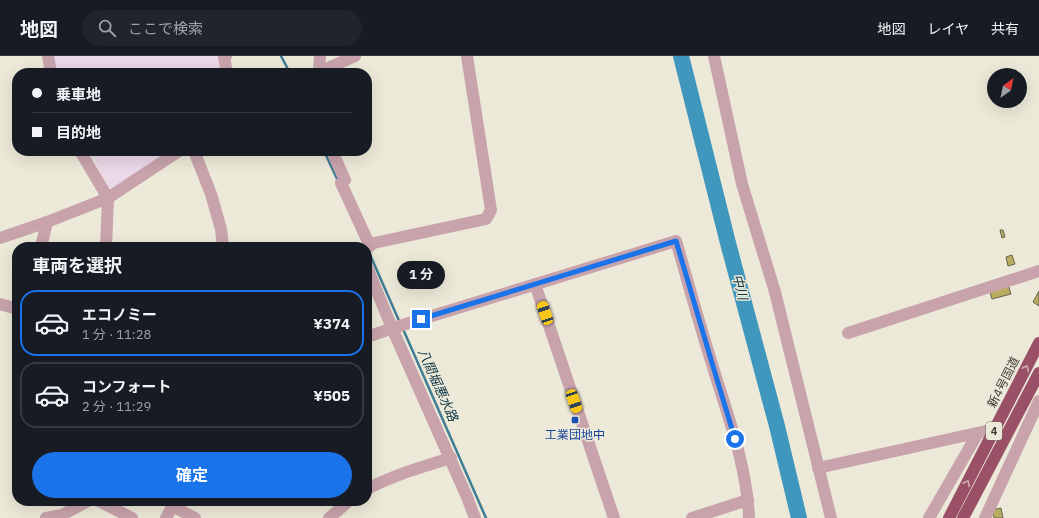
<!DOCTYPE html>
<html lang="ja">
<meta charset="utf-8">
<style>
:root{--surface:#171b24;--page:#20242c;--text:#f1f3f6;--muted:#9ea1a6;--line:#363941;--accent:#1a73e8}
body{margin:0;font-family:"IBM Plex Sans","Noto Sans JP",sans-serif;background:var(--page);color:var(--text);height:100vh;display:flex;flex-direction:column;font-size:15px;white-space:nowrap}
*{box-sizing:border-box;margin:0}
p{font-size:13px;color:var(--muted)}
.icon{flex:none;width:22px;height:22px;fill:none;stroke:currentColor;stroke-width:2;stroke-linecap:round;stroke-linejoin:round}
.map{position:relative;flex:1;overflow:hidden}
.side{position:absolute;left:12px;top:186px;width:360px;height:264px;display:flex;flex-direction:column;background:var(--surface);border-radius:16px;box-shadow:0 4px 16px #0002}
.side>*{flex:none}
.top-card{position:absolute;left:12px;top:12px;width:360px;height:88px;border-radius:16px;box-shadow:0 4px 16px #0002;display:grid;align-content:center;height:88px;padding:0 20px;background:var(--surface)}
.needle{width:26px;rotate:33deg}
.tools{position:absolute;left:987px;top:12px;display:grid;gap:8px}
.tools a{display:grid;place-items:center;width:40px;height:40px;border-radius:50%;background:var(--surface);box-shadow:0 4px 16px #0002;font-size:20px}
.end{position:absolute;width:18px;height:18px;margin:-9px;border:5px solid #1a73e8;background:#fff;box-shadow:0 0 0 2px #fff}
.from{border-radius:50%}
.bubble{position:absolute;height:28px;border-radius:14px;background:var(--surface);box-shadow:0 4px 16px #0002;font-size:13px;font-weight:700;line-height:28px;text-align:center}
.car{position:absolute;width:12px;height:24px;margin:-12px -6px;border-radius:5px;box-shadow:0 0 3px 1px #0007;background:linear-gradient(#f5c518 24%,#345 0 40%,#f5c518 0 76%,#345 0 86%,#f5c518 0)}
.top-card b{display:flex;align-items:center;gap:14px;height:38px;font-size:15px}
.top-card b+b{border-top:1px solid var(--line)}
.top-card i{width:10px;height:10px;background:var(--text)}
ul{padding:0;list-style:none}
li{display:flex;align-items:center;gap:12px;height:66px;margin:0 8px 6px;padding:0 12px;border:2px solid var(--line);border-radius:16px}
li div{flex:1}
li b{display:block;font-size:15px}
li em{font-style:normal;font-weight:700}
li.on{border-color:var(--accent)}
li>.icon{width:36px;height:36px;stroke-width:1.5}
h2{padding:0 20px;font-size:18px;line-height:48px}
.action{display:flex;gap:8px;margin-top:auto;padding:8px 20px}
.action a{flex:1;height:46px;border-radius:24px;background:var(--accent);color:#fff;font-size:16px;font-weight:700;line-height:46px;text-align:center}
header{display:flex;align-items:center;gap:24px;box-sizing:border-box;height:56px;padding:0 20px;background:var(--surface);border-bottom:1px solid var(--line)}
header strong{font-size:19px}
nav{display:flex;gap:22px;margin-inline-start:auto;font-size:14px}
.search{width:280px;height:36px;background:var(--page);display:flex;align-items:center;gap:10px;box-sizing:border-box;padding:0 14px;border-radius:22px;color:var(--muted);font-size:15px}
.map>svg:first-child{display:block}
</style>
<header>
<strong>地図</strong>
<div class="search"><svg class="icon" aria-label="search" viewBox="0 0 24 24"><circle cx="10" cy="10" r="6"/><path d="M15 15l6 6"/></svg>ここで検索</div>
<nav><a>地図</a><a>レイヤ</a><a>共有</a></nav>
</header>
<div class="map">
<svg width="1039" height="462" viewBox="0 0 1039 462">
<rect width="100%" height="100%" fill="#ece9d8"/>
<g fill="#ebd8e8">
<polygon points="53,0 218,0 222,17 58,17"/>
<polygon points="89,95 172,95 115,134 109,131"/>
</g>
<g fill="none" stroke-linecap="round" stroke-linejoin="round">
<g stroke="#3f7c95" stroke-width="2.5">
<polyline points="281,0 290,17"/>
<polyline points="324,95 338,125"/>
<polyline points="368,194 400,267"/>
<polyline points="403,273 486,462"/>
</g>
<polyline stroke="#4097be" stroke-width="16" points="681,0 728,187 777,370 799,462"/>
</g>
<g fill="#baac5e" stroke="#666354">
<polygon points="1000,174 1003,174 1005,181 1002,182"/>
<polygon points="1012,199 1015,208 1008,210 1006,201"/>
<polygon points="1008,228 1011,238 992,243 989,233"/>
<polygon points="1039,235 1039,250 1033,246"/>
<polygon points="1001,452 1003,462 994,462 992,454"/>
</g>
<g fill="none" stroke-linecap="round" stroke-linejoin="round">
<g stroke="#c8a3ac" stroke-width="12">
<polyline points="48,0 51,17"/>
<polyline points="226,0 224,1 227,17"/>
<polyline points="714,0 742,128 775,236 831,462"/>
<polyline points="319,16 320,0"/>
<polyline points="317,17 355,0"/>
<polyline points="80,95 108,142 106,191"/>
<polyline points="194,95 211,138 221,173 223,191"/>
<polyline points="332,95 345,124 341,127 370,190"/>
<polyline points="0,182 47,166 108,142 179,95"/>
<polyline points="41,191 47,166"/>
<polyline points="367,191 374,187 486,163 491,154 467,0"/>
<polyline points="367,211 392,272 467,441 475,462"/>
<polyline points="535,228 614,462"/>
<polyline points="0,248 17,253"/>
<polyline points="848,277 1039,215"/>
<path d="M367,281L396,271L676,185C688,226 699,267 712,308C727,358 747,409 749,462"/>
<polyline points="818,412 995,373"/>
<path d="M367,433C394,419 421,411 451,402"/>
<polyline points="99,445 132,462"/>
<polyline points="172,450 195,462"/>
<polyline points="46,462 62,459 88,445"/>
<polyline points="166,462 175,445"/>
<polyline points="329,462 349,445"/>
<polyline points="692,462 748,444"/>
<polyline points="929,462 978,377"/>
<polyline points="985,462 1039,345"/>
</g>
<g stroke="#9a5168" stroke-width="12">
<polyline points="949,462 1039,287"/>
<polyline points="963,462 1039,317"/>
</g>
</g>
<defs><path id="oneway-chevron" d="M-2-3.5L2.5 0L-2 3.5" fill="none" stroke-width="1.6" stroke-linecap="round" stroke-linejoin="round"/></defs>
<g stroke="#cbacab">
<use href="#oneway-chevron" transform="translate(1026 312) rotate(-63)"/>
<use href="#oneway-chevron" transform="translate(967 427) rotate(-63)"/>
</g>
<g fill="none" stroke-linecap="round" stroke-linejoin="round">
<polyline stroke="#1a73e8" stroke-width="5" points="421,263 676,185 712,307 735,383"/>
</g>
<rect fill="#1a4fb4" stroke="#ece9d8" stroke-width="1.5" x="571" y="360" width="8" height="8" rx="2"/>
<g text-anchor="middle" dominant-baseline="central" stroke-width="3" stroke-linejoin="round" paint-order="stroke">
<rect fill="#ece9d8" stroke="#727167" stroke-width="1" x="986" y="366" width="16" height="18" rx="3"/>
<g font-size="11" font-weight="bold" fill="#3e3d36">
<text x="994" y="375">4</text>
</g>
<g font-size="12" fill="#3e3d36" stroke="#ece9d8">
<text transform="translate(1003 326) rotate(-63)">新4号国道</text>
</g>
<g font-size="12" fill="#164399" stroke="#ece9d8">
<text x="575" y="378">工業団地中</text>
</g>
<g font-size="13" font-style="italic" fill="#0d3546" stroke="#ece9d8">
<text transform="translate(740 231) rotate(76)">中川</text>
<text transform="translate(438 329) rotate(66)">八間堀悪水路</text>
</g>
</g>
</svg>
<div class="tools">
<a><svg class="needle" viewBox="-14 -14 28 28"><path d="M0-13l5 13h-10z" fill="#e53935"/><path d="M0 13l5-13h-10z" fill="#9ea1a6"/></svg></a>
</div>
<i class="end from" style="left:735px;top:383px"></i>
<i class="end" style="left:421px;top:263px"></i>
<div class="bubble" style="left:397px;top:205px;width:48px">1 分</div>
<i class="car" style="left:545px;top:257px;rotate:341deg"></i>
<i class="car" style="left:574px;top:345px;rotate:161deg"></i>
<div class="top-card">
<b><i class="from"></i>乗車地</b>
<b><i></i>目的地</b>
</div>
<section class="side">
<h2>車両を選択</h2>
<ul>
<li class="on"><svg class="icon" aria-label="car" viewBox="0 0 24 24"><path d="M5 17H2v-5l4-1 3-4h7l3 4 3 1v5h-3M9 17h6M6 11h13"/><circle cx="7" cy="17" r="2"/><circle cx="17" cy="17" r="2"/></svg><div><b>エコノミー</b><p>1 分 · 11:28</p></div><em>¥374</em></li>
<li><svg class="icon" aria-label="car" viewBox="0 0 24 24"><path d="M5 17H2v-5l4-1 3-4h7l3 4 3 1v5h-3M9 17h6M6 11h13"/><circle cx="7" cy="17" r="2"/><circle cx="17" cy="17" r="2"/></svg><div><b>コンフォート</b><p>2 分 · 11:29</p></div><em>¥505</em></li>
</ul>
<div class="action"><a>確定</a></div>
</section>
</div>
